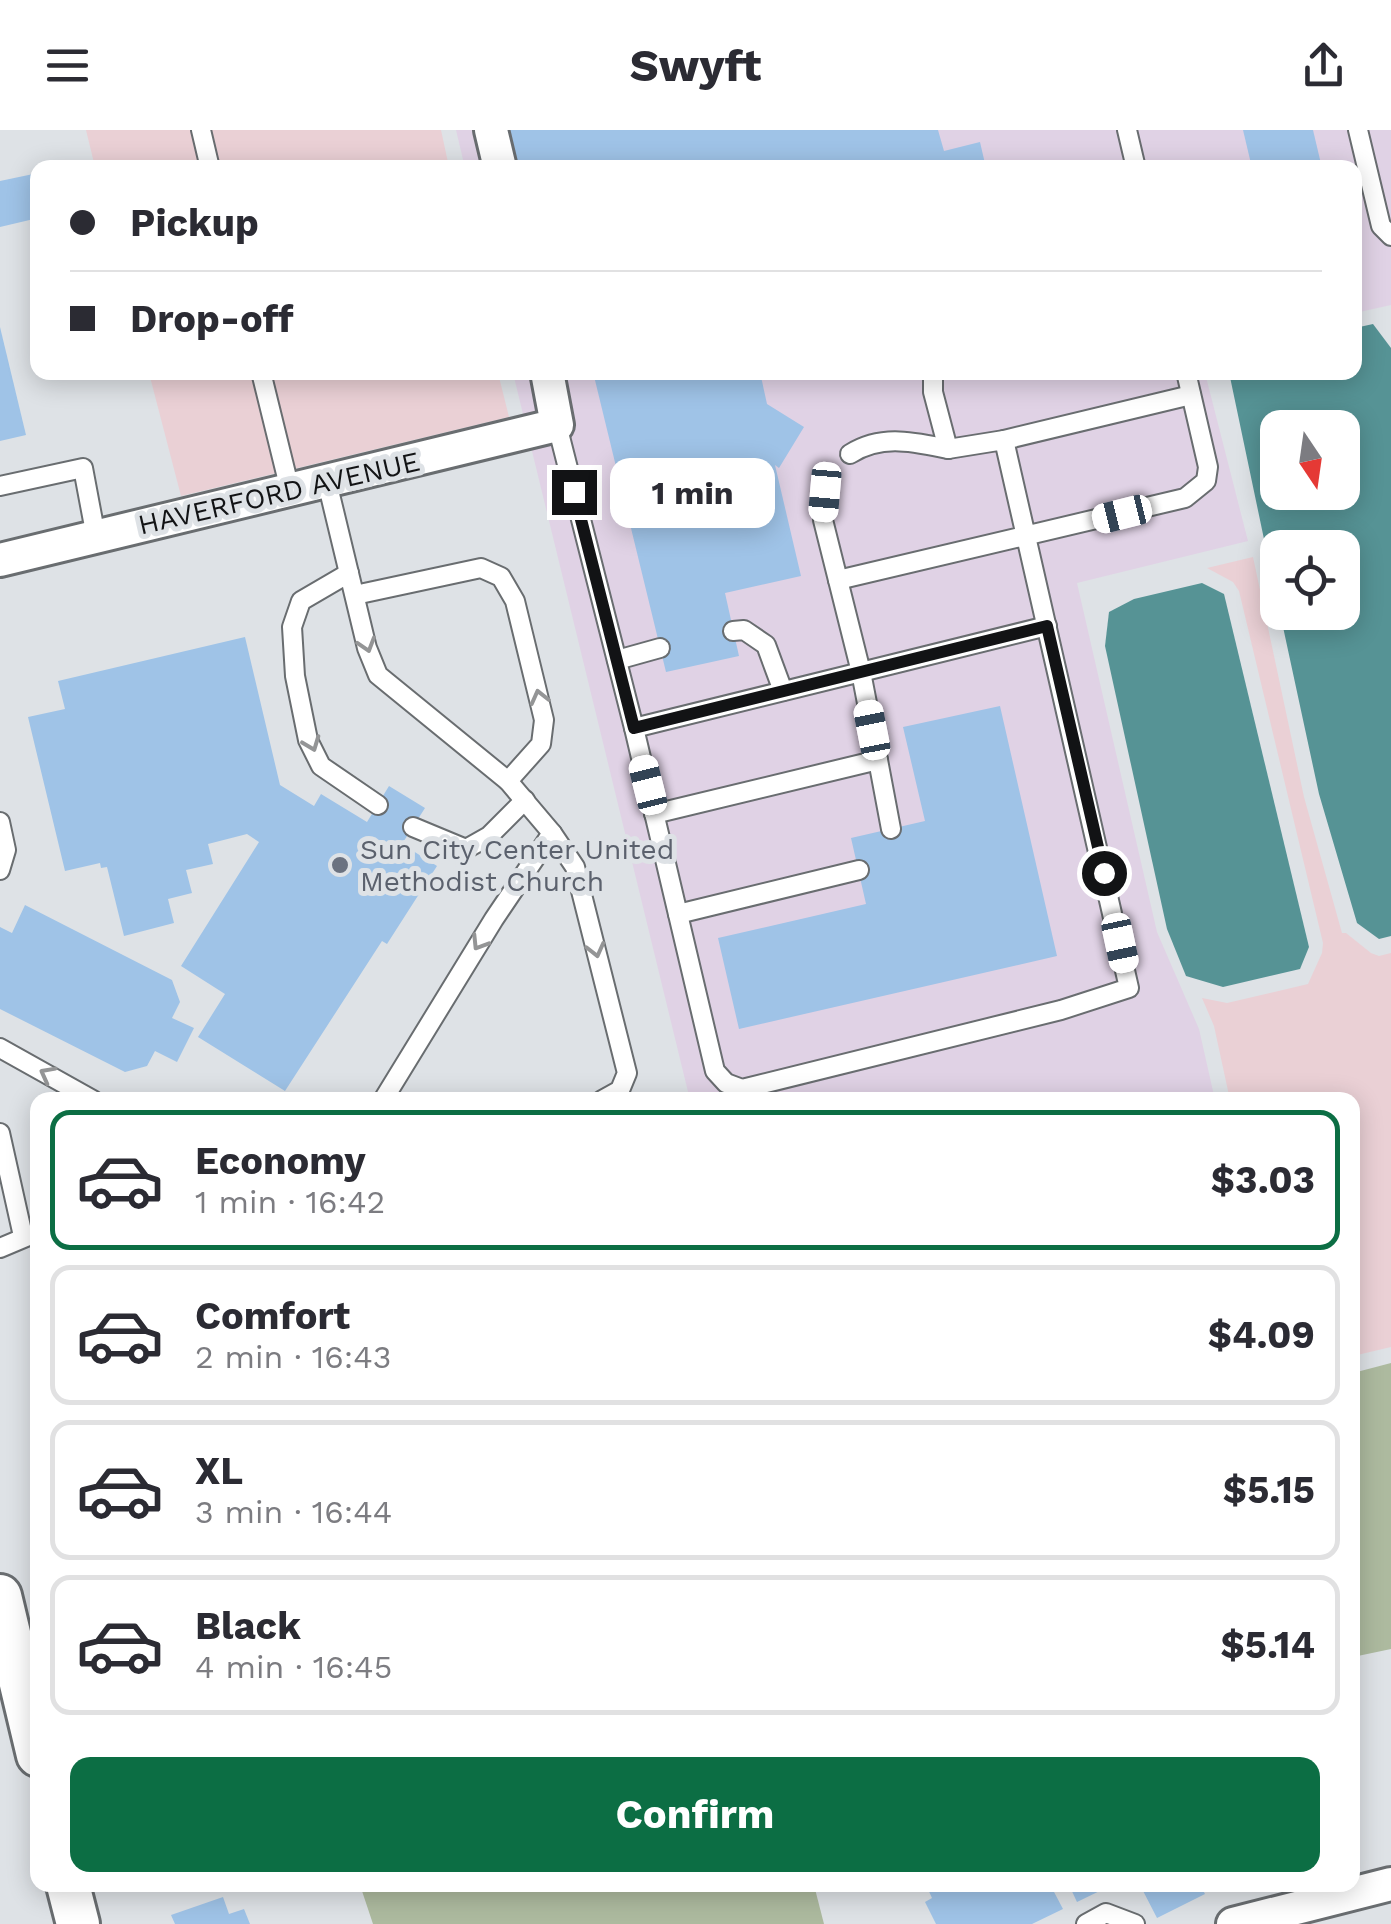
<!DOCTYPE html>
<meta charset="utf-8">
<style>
:root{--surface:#fff;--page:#f7f7f7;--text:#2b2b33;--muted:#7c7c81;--line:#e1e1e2;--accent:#0c6e44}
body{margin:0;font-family:"Work Sans",sans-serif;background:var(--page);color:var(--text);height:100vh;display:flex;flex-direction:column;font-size:38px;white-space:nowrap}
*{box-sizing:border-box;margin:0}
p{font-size:32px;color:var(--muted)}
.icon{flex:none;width:55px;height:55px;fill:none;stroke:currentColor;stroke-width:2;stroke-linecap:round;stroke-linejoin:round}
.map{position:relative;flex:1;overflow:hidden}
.details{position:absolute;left:30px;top:962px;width:1330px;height:800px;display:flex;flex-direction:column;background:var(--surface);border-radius:20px;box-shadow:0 5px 25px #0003}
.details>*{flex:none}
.guide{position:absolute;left:30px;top:30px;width:1332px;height:220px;border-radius:20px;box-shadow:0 5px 25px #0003;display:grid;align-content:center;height:220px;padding:0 40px;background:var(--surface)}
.needle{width:65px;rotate:167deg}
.fabs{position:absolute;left:1260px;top:280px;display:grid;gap:20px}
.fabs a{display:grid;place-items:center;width:100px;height:100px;border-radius:20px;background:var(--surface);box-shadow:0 5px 25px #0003;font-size:50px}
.end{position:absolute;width:45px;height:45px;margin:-22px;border:12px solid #121315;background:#fff;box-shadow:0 0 0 5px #fff}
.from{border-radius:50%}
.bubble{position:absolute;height:70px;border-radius:20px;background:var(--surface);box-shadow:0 5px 25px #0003;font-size:32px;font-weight:700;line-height:70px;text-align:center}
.car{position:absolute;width:30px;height:60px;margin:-30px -15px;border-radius:12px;box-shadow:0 0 8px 2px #0007;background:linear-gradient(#fff 24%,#345 0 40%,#fff 0 76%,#345 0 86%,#fff 0)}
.guide b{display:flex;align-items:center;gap:35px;height:95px;font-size:38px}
.guide b+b{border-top:2px solid var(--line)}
.guide i{width:25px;height:25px;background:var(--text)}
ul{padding:18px 0 0;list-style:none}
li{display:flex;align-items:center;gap:30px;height:140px;margin:0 20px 15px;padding:0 20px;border:5px solid var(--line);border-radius:20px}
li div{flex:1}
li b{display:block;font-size:38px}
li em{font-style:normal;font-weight:700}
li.active{border-color:var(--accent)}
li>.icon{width:90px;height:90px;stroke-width:1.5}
.primary-button{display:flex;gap:20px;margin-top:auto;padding:20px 40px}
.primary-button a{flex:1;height:115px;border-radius:20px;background:var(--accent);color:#fff;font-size:40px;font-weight:700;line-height:115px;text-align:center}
header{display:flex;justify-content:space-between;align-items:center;height:130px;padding:0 40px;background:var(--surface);font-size:45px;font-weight:700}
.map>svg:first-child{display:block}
</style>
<header><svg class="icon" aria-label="menu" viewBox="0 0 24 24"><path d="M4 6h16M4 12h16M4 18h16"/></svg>Swyft<svg class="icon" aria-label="share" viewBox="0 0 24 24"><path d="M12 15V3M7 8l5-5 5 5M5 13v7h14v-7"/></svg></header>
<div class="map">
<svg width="1391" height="1794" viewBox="0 0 1391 1794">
<rect width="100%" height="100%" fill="#dee2e6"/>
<g fill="#ead0d5">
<polygon points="86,0 441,0 449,37 95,37"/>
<polygon points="149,243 498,243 509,287 181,366"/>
<polygon points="1253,427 1304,667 1342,803 1346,803 1371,823 1379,826 1391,823 1391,1217 1353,1226 1352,970 1230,970 1214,896 1202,868 1227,873 1308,854 1322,823 1323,813 1239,461 1233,452 1207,438"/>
</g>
<g fill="#e0d2e5">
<polygon points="456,0 1391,0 1391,175 1355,183 1355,38 465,38"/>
<polygon points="513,243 1205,243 1248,411 1077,453 1157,802 1199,899 1215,970 690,970"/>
</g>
<g fill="#adba9f">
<polygon points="1391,1233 1391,1519 1353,1527 1353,1243"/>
<polygon points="360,1755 814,1755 824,1794 373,1794"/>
</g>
<g fill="#569395" fill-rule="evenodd">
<path d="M1373,194L1391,218V806L1379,809L1357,793L1319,664L1280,483L1342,482V418H1278L1277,471L1230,247L1235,242H1355V198ZM1278,298H1342V362H1278Z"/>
<polygon points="1202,453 1224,464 1309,817 1300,839 1223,857 1186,846 1167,799 1105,516 1109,482 1134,469"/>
</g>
<g fill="#9fc3e7">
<polygon points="510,0 938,0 944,21 980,12 986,38 519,38"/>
<polygon points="1243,0 1313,0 1322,38 1252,38"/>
<polygon points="38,43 38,88 0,97 0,51"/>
<polygon points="0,197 26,305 0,311"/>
<polygon points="593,242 760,242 767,274 804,297 779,338 775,335 801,446 725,463 739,526 666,542"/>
<polygon points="245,507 280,655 314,676 321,664 367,692 389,656 425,678 402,714 437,736 387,814 382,811 285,961 198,907 225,864 181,836 259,712 247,704 208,714 213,734 186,740 192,763 168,769 174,793 124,806 107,737 101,738 100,733 65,741 28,587 65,579 58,551"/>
<polygon points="1000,576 1057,826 739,899 718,808 866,774 851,708 925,691 903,597"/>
<polygon points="25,775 172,850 180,872 172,888 194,898 177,932 155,921 147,936 125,942 0,879 0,797 12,803"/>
<polygon points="926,1755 1063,1755 1053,1760 1063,1779 1032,1794 936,1794 925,1772 932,1768"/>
<polygon points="1069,1755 1112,1755 1077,1772"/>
<polygon points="1140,1755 1200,1755 1205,1764 1157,1788"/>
<polygon points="223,1767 229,1784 244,1779 250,1794 175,1794 171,1785"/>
</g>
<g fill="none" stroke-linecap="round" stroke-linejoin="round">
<defs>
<g id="service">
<polyline points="201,0 210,38"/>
<polyline points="1127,0 1136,38"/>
<polyline points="1358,0 1381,96 1391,106"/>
<polyline points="261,242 290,360"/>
<polyline points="933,242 933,262 948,319 1004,310 1129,858 1061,880 742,959 726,953 715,941 634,598 861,542 838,450 1185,368 1206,351 1208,337 1186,242"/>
<polyline points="557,295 634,598"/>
<polyline points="1004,310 1191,265"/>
<path d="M850,324C882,304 913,312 948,319"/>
<polyline points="327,352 367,518 378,545 508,651 552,703 575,737 627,943 620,960 602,970"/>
<polyline points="0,356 83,338 96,407"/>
<polyline points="825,362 823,390 838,450"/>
<polyline points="349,443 301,471 292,497 295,546 308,610 321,636 378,675"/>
<polyline points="355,465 481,438 501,447 515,471 544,590 541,614 508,651"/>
<polyline points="733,501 744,500 766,515 783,561"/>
<polyline points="617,530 660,518"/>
<polyline points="878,630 891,699"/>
<polyline points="654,684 878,630 861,542 1047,496"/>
<polyline points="0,692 6,720 0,740"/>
<polyline points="413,697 466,719 489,706 525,670"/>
<polyline points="678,784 859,740"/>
<polyline points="0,918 93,970"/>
<polyline points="383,970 494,789 552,703"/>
<polyline points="0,1003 23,1106"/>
<polyline points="0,1118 38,1102"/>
<polyline points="1086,1794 1106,1783 1135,1794"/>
</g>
<g id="minor">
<polyline points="491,0 500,38"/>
<polyline points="0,430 557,295 547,242"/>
<polyline points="1233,1794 1391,1754"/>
</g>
<g id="tertiary">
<polyline points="0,1466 38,1625"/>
<polyline points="68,1755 78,1794"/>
</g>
</defs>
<use href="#service" stroke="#696d70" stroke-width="22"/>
<use href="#minor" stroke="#696d70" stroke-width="38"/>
<use href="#tertiary" stroke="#696d70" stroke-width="48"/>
<use href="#service" stroke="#fff" stroke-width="18"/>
<use href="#minor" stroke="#fff" stroke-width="32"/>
<use href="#tertiary" stroke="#fff" stroke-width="42"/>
</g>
<defs><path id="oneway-chevron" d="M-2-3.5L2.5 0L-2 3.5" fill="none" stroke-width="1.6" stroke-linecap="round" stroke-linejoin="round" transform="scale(2.5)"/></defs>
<g stroke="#949596">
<use href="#oneway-chevron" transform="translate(367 515) rotate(73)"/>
<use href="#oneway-chevron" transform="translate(539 567) rotate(-104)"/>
<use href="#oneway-chevron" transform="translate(312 614) rotate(69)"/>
<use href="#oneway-chevron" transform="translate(479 813) rotate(122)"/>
<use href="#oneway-chevron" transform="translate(596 820) rotate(76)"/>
<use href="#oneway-chevron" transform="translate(47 944) rotate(-152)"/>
</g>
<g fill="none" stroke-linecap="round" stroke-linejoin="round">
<polyline stroke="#121315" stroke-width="12" points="574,362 634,598 1047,496 1104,743"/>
</g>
<circle fill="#6b7280" stroke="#dee2e6" stroke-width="4" cx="340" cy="735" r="10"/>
<g text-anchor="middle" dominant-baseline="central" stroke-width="10" stroke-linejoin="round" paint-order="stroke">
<g font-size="28" fill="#121315" stroke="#dee2e6">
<text transform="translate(279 363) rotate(-13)">HAVERFORD AVENUE</text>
</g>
<g font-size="28" fill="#5b616d" stroke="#dee2e6" text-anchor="start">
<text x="360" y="719">Sun City Center United<tspan x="360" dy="32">Methodist Church</tspan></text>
</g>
</g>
</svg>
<div class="fabs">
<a><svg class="needle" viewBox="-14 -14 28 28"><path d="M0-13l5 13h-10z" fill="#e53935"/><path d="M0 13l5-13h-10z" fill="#7c7c81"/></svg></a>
<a><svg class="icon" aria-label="locate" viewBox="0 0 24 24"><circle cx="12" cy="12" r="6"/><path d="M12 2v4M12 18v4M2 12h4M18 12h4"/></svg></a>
</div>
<i class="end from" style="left:1104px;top:743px"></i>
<i class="end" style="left:574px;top:362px"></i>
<div class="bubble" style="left:610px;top:328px;width:165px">1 min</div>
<i class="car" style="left:825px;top:362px;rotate:185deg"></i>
<i class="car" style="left:1122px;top:384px;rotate:256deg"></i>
<i class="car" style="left:872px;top:600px;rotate:349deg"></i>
<i class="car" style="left:648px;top:655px;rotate:346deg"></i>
<i class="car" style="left:1120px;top:813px;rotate:168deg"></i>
<div class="guide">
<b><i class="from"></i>Pickup</b>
<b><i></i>Drop-off</b>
</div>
<section class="details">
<ul>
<li class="active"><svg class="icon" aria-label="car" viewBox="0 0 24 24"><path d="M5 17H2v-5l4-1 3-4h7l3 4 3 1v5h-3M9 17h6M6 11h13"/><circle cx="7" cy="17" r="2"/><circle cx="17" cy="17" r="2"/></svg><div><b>Economy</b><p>1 min · 16:42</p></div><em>$3.03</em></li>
<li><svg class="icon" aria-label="car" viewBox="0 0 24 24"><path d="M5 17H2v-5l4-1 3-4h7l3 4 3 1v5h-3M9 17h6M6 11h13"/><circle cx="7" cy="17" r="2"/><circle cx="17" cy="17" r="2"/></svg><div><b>Comfort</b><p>2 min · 16:43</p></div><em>$4.09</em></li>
<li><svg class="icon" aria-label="car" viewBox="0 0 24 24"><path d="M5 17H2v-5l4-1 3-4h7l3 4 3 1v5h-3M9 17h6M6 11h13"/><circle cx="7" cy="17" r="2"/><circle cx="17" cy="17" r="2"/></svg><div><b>XL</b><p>3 min · 16:44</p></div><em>$5.15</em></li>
<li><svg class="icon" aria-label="car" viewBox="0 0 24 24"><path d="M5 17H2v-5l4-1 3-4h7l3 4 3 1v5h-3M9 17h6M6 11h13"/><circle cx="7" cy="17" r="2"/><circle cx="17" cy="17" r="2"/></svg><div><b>Black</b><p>4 min · 16:45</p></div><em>$5.14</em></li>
</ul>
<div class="primary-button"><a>Confirm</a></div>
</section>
</div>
